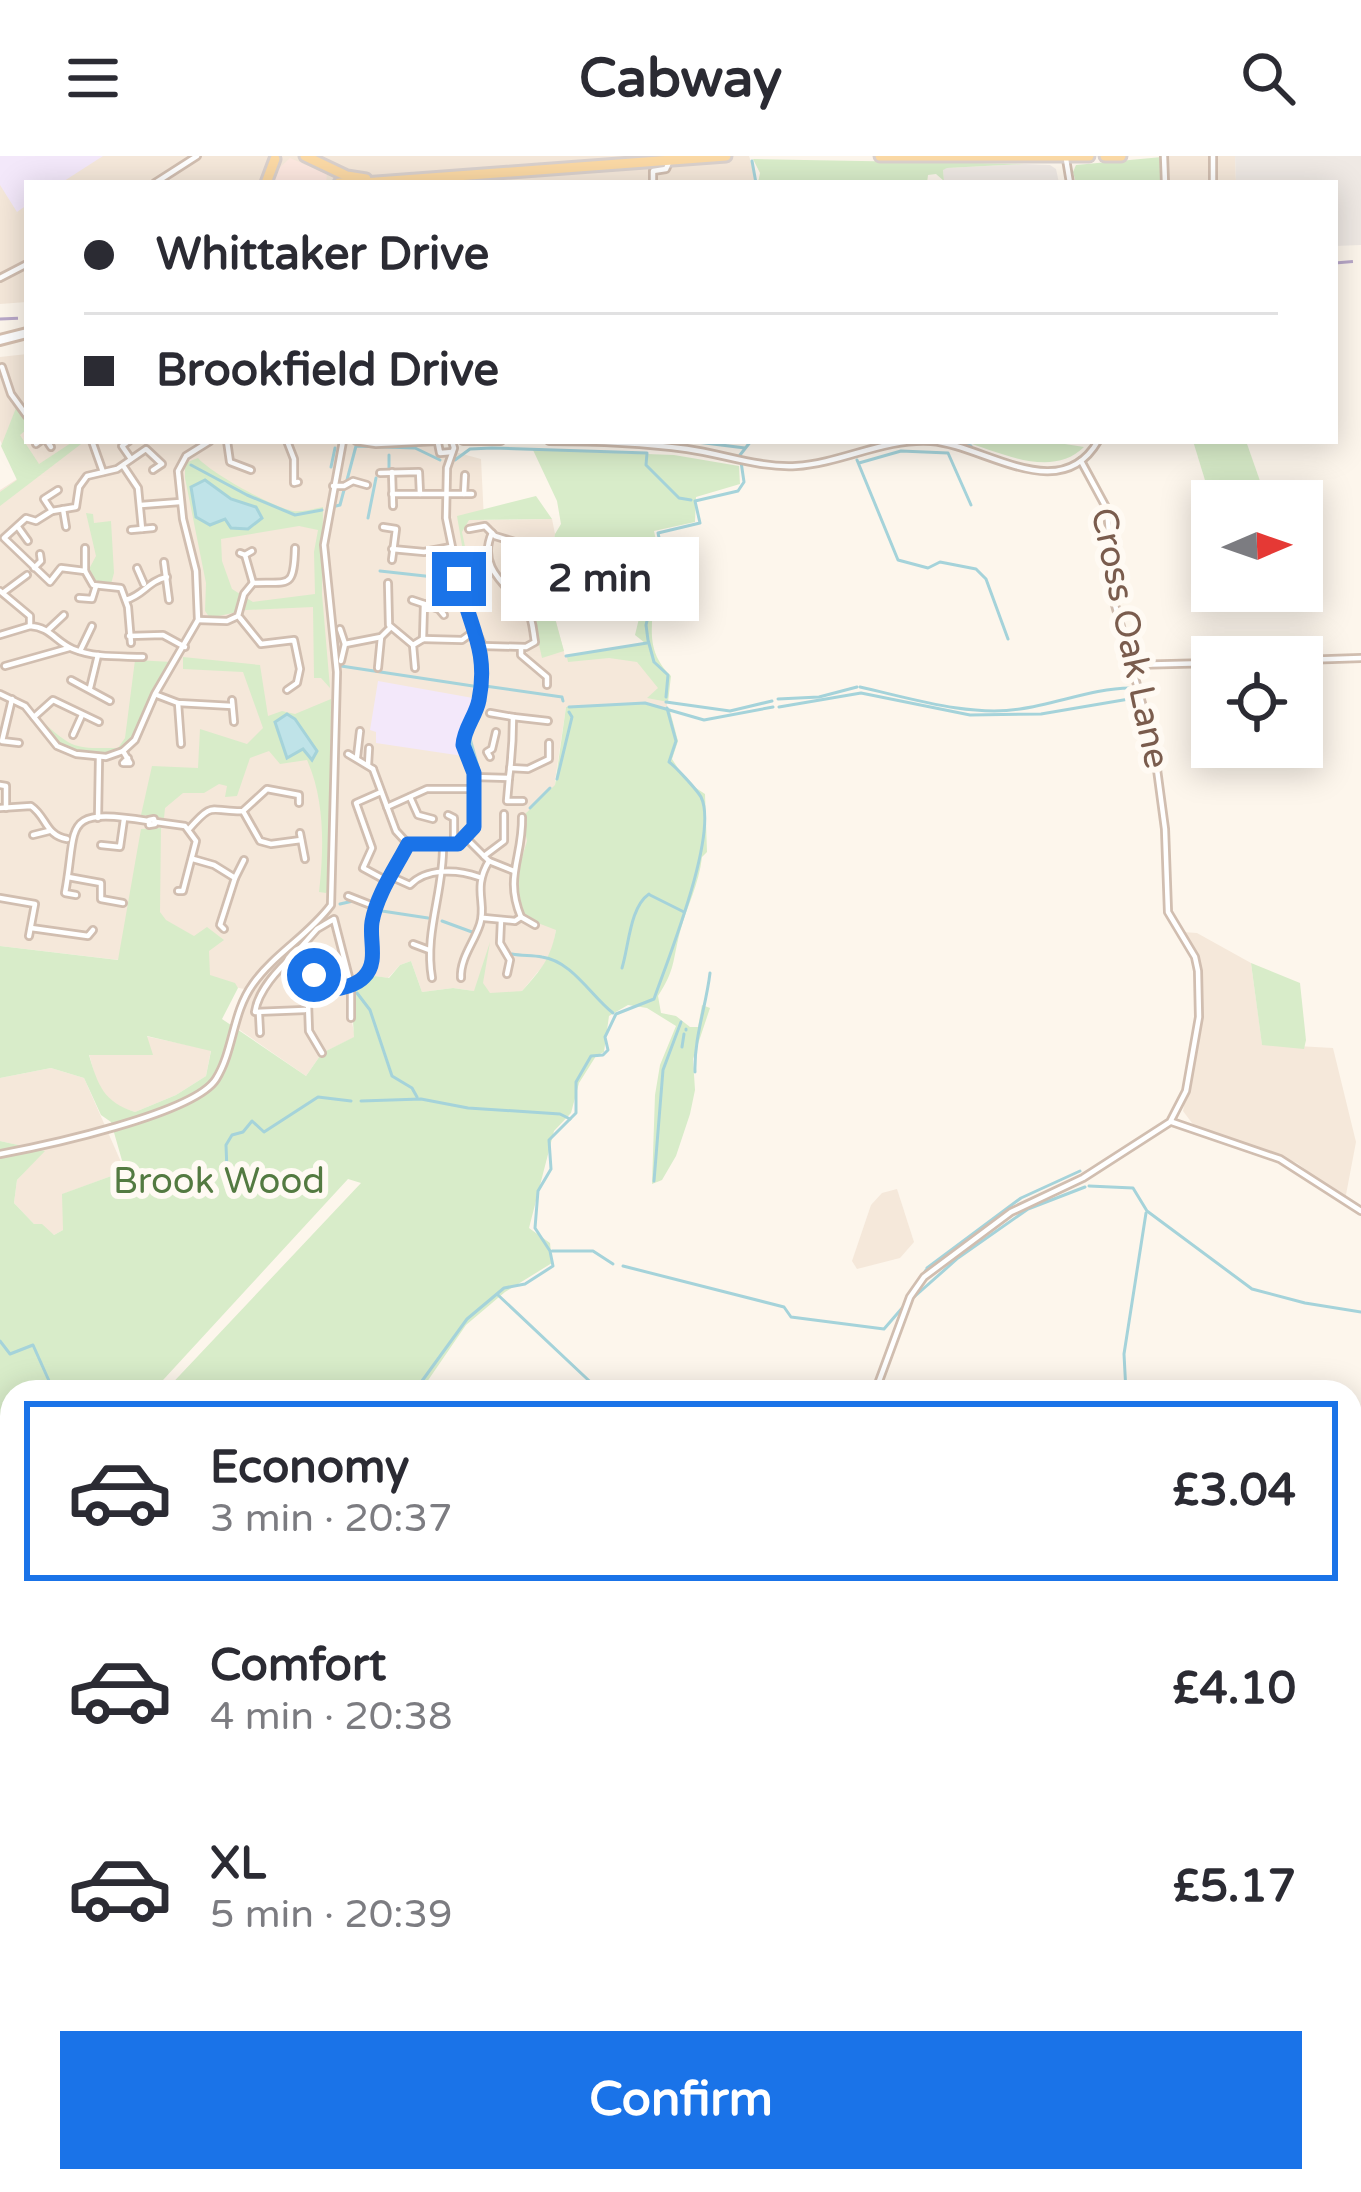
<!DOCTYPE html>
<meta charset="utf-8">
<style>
:root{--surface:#fff;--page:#f7f7f7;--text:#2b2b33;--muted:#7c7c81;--line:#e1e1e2;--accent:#1a73e8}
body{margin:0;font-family:"Varela Round",sans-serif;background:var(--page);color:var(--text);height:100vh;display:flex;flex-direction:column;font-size:45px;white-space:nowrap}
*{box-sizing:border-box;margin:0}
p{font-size:39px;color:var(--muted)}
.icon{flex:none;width:66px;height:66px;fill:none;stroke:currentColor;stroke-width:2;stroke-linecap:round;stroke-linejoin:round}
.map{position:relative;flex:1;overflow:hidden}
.panel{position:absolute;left:0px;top:1224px;width:1362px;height:813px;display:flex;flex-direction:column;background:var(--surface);border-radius:36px 36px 0 0;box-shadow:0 6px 30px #0003}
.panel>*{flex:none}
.top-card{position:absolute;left:24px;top:24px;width:1314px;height:264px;border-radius:0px;box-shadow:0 6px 30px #0003;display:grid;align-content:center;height:264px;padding:0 60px;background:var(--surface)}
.needle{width:78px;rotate:88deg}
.tools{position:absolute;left:1191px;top:324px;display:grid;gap:24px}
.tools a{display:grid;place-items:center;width:132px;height:132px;border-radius:0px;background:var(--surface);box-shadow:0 6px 30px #0003;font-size:60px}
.end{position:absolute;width:54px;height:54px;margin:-27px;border:15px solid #1a73e8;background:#fff;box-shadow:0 0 0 6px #fff}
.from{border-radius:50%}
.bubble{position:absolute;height:84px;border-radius:0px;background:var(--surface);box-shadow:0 6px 30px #0003;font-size:39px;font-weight:700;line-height:84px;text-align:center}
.top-card b{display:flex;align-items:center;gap:42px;height:114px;font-size:45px}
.top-card b+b{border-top:3px solid var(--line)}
.top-card i{width:30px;height:30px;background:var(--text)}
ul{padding:21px 0 0;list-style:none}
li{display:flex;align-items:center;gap:36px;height:180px;margin:0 24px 18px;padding:0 36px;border:6px solid transparent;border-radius:0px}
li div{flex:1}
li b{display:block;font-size:45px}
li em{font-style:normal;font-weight:700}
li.on{border-color:var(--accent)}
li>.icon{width:108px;height:108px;stroke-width:1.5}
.primary-button{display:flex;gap:24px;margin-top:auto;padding:24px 60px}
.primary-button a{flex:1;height:138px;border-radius:0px;background:var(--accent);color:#fff;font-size:48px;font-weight:700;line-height:138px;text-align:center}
header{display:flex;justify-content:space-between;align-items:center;height:156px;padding:0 60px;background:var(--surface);font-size:54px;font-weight:700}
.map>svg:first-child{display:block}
</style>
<header><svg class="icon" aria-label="menu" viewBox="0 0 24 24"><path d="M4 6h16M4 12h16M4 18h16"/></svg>Cabway<svg class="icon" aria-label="search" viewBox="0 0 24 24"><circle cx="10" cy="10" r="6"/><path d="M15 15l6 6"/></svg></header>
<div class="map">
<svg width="1361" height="2036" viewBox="0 0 1361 2036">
<rect width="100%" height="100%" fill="#fdf6ec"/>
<g fill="#f5e8da">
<polygon points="0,0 749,0 755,19 754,27 27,27 27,146 0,148"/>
<polygon points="1165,0 1235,0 1236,27 1163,27"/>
<polygon points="27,198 27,285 414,285 481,303 484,364 552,363 555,378 545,423 565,500 649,487 654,506 668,519 667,552 645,547 566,551 555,625 556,774 551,800 522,835 501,839 453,832 422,836 411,805 400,809 388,822 375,820 363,829 351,862 355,881 322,897 306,920 234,870 248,834 119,804 0,790 0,334 17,323 0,284 0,201"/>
<polygon points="1183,776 1197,777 1251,807 1262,888 1333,892 1356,986 1345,1044 1297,1007 1195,971 1183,955 1202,858 1198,798"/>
<polygon points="145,880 211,894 206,920 176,939 135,956 117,950 99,935 89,898 152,899"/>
<polygon points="51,912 84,922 125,1015 63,1038 63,1074 54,1079 34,1068 14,1047 17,1024 44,995 0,985 0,922"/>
<polygon points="897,1033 914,1086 900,1102 857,1113 852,1105 871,1049 882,1037"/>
<polygon points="0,1579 12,1579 10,1674 7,1656 0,1651"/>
<polygon points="12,1775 12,2025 109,2025 112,2036 0,2036 0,1784"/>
<polygon points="893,2025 990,2025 992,2027 988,2036 894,2036"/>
<polygon points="1048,2025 1322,2025 1327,2036 1116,2036"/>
</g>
<polygon fill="#fde8e0" points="290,2 327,18 326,27 273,27 278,13"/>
<g fill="#efe9e4">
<polygon points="1235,0 1361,0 1361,89 1335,90 1335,27 1236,27"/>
<polygon points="1025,8 1050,9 1056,13 1059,27 944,27 943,13 947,12"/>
</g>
<g fill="#f3e8fa">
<polygon points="0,0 103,0 61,27 27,27 27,49 17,56 0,29"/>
<polygon points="378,525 473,542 459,591 463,600 376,587 376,576 370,574"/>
</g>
<g fill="#d8ecc9" fill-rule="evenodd">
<polygon points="1162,1 1163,27 1076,27 1073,16 1076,9"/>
<polygon points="753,3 1025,8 947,12 943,14 944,25 936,18 928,19 927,27 758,27 760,17"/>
<polygon points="16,252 27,265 27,273 20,279 39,308 74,285 85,285 0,350 0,336 17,324 1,290"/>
<path d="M963,285H1046L1084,291C1052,323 999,296 963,285Z"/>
<polygon points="1193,285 1246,285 1267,345 1212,347"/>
<path d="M533,294L674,299L739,310L740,328L696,341L695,366L654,375L657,389L641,404C671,445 631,481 671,520L668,546L647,542L658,532L637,506L609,502L568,506L567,501L645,487L635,479L642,450L632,413L548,426L547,433L532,435L530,442L548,437L564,495L542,502L532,457L527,453L530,443L523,450L498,419L547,415L555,378L561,368L557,345Z"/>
<path d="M198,302C212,318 273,351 293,355C303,356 313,353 323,351L322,438L330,532L321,522H314L313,451L246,454L210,462L205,455L206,427L185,322V307ZM299,370L318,374L314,396L315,438L253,446L232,433L222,405L221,383Z"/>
<polygon points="536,340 552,363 469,364 462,376 470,415 484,418 484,424 467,419 457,360"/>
<polygon points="86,357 93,358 94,367 111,365 114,417 111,428 93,426 88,415 96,400"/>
<path d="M183,501L260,509L268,560L282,555L295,558L331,543L329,732L326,737L319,736C324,693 325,644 307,604L280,608L269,595L250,602L237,640L225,641L227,630L219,628L204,637H183L165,652L164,662L141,659L152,610L198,612L200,573L247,588L263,572L243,516L183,513Z"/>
<path d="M135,504L172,506C143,548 143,611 77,596C60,592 47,580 42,565C74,595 78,592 118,592L125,582Z"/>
<path d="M645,547L670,555L678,585L672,603L687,626L705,638L707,696L702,701C699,728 687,750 680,776C672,806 676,812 658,840L661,857L676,860L690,871H698L702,849L710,852L693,903L695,934L690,958L676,1000L662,1024L652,1028L655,939L660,909L676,870L647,852L628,849L609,860L604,896L596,900L579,927L571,957L554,975L529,1072L550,1087L552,1107L505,1136L466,1169L420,1236H164L361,1027L348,1023L152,1236H12V1579H0V985L45,995L17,1024L14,1047L34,1068H42L54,1079L63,1074L62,1038L125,1015L111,966L101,959L84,922L51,912L0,922V790L118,804L141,673L161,672L160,756L166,764L194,780L207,771L224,784L209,795L210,819L235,827L238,832L222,863L306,920L322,897L354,881L351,833L375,820L389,822L400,809L411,805L422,836L453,832L474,835L490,786L483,827L490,837L522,835C541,814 551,802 556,774L530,764L520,756L517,718L527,685L522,661L555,629L566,551ZM147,880L211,895L206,920L176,939L135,956C104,946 98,930 89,899H153Z"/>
<polygon points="1251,807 1300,827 1306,884 1304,893 1262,889"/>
<polygon points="1350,1515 1353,1562 1361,1565 1361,1713 1350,1714"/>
<polygon points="579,2025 700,2025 703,2036 630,2036"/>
</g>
<g fill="#bfe3e8" stroke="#a5d3da" stroke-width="3">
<polygon points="205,324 231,343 256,351 262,362 248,373 231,372 225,363 210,369 196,361 191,331"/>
<polygon points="287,558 295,563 317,595 312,604 303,593 287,602 275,566"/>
</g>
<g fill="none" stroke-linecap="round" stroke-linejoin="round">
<g stroke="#a5d3da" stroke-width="3">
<polyline points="752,5 756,27"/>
<polyline points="689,285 745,292"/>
<polyline points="956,285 971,290"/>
<polyline points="389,299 389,314"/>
<polyline points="455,304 470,293 492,292 647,297 646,309 679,342 691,344"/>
<polyline points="857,304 898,404 928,412 940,406 976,413 986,423 1008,483"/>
<polyline points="859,307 901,295 948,297 971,349"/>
<polyline points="191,309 247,339 295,359 322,354"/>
<polyline points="331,311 335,292"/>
<polyline points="347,324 356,290 415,292 440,304"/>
<polyline points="336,350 340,349 344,334"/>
<polyline points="368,362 376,322"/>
<polyline points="1107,405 1128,522"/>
<polyline points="380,415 452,423"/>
<polyline points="464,420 474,420 477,426 488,423"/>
<polyline points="547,421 553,420"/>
<polyline points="501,422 524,428"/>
<polyline points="528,434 643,422"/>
<polyline points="566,500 647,487"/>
<polyline points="341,510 473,530"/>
<polyline points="485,530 562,541 563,545"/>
<path d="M860,531C910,542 969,561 1020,553C1056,548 1095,532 1130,532"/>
<polyline points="1134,538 1154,611"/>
<polyline points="666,541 668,519 654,506 648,484 646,469 652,444 642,405 661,391 658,377 700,367 695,345 738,335 744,326 740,299 751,285"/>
<polyline points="778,543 819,541 857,531"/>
<polyline points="666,546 730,555 772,545"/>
<polyline points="569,551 645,547 704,564 773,551"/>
<polyline points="779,551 861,537 970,559 1041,558 1135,542"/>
<polyline points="472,571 483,551"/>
<polyline points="469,579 480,618"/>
<polyline points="557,623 572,561 569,556"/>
<polyline points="530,652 550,632"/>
<polyline points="650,739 684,756"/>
<polyline points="340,748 353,745 368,751"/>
<polyline points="382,755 428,762"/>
<polyline points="442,765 472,776"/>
<path d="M512,798C522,800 532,799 542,801C572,805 591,840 613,857"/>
<path d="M622,812C629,789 630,751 649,738"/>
<polyline points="357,837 370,854 392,920 412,932 417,941"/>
<polyline points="686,874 686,873"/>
<polyline points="682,891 684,878"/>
<path d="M695,916C694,881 706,851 710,817"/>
<polyline points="361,945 421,943 468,952 560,958 570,963"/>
<polyline points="227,1015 226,989 232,979 243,976 252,965 264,976 318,941 351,945"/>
<polyline points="654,1025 663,914 681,866"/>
<polyline points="1089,1030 1133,1032 1147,1055 1252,1133 1305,1147 1361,1156"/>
<polyline points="552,1095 593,1095 613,1108"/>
<polyline points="623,1110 784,1151 791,1161 884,1173 903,1151 926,1114"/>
<polyline points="927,1112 1021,1042 1080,1015"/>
<polyline points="498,1139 601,1236"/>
<polyline points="914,1141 958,1102 1028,1053 1085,1031"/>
<polyline points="0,1185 10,1198 33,1189 54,1236"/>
<path d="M414,1236L467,1163L504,1132L525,1128L553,1110L550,1095L535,1072L538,1035L551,1013L549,984L576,957V926L591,900L603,899L608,894L605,881L616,858L654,843C668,803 719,677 701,641C697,634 675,610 669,606L676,585L667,552"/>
<polyline points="1126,1236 1124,1198 1146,1057"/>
<polyline points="0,1299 12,1297"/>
<polyline points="0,1587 12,1542"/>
<polyline points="267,2025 264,2031 271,2036"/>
</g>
<defs>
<g id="street">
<polyline points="1164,0 1165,27"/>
<polyline points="1213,0 1213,27"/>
<polyline points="1066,3 1070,27"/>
<polyline points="155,27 197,0"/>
<polyline points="653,27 653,15 666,13 670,4"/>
<polyline points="0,122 27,108"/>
<polyline points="2,211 11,238 27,260"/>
<polyline points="47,285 51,291"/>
<polyline points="92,285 103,316"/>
<polyline points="129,285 122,290 131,303"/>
<polyline points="227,285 230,306 251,314"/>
<polyline points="287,285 294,303 294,327 298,326"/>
<polyline points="356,285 376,288 437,285"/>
<polyline points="463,285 501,285"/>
<path d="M549,285C595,285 642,287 687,293C723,298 759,312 796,310C842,307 884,282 931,285C984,289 1060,351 1098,285"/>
<polyline points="438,287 440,297 452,296"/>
<polyline points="36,288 40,285"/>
<polyline points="124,311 138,332 142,373"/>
<polyline points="392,316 393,350"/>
<polyline points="380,317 419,316 420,338"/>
<polyline points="333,330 344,330 353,325 367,329"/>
<polyline points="392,338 472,338"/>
<polyline points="464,338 465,319"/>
<polyline points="141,349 180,346"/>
<polyline points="63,353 66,371"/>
<polyline points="52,355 44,343 58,334"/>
<polyline points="18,371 28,385"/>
<polyline points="383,371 396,373 392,404"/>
<polyline points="469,373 485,370 495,380 515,386"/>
<polyline points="131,374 153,372"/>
<polyline points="85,392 85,415"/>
<polyline points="392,393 424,396 451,391"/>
<polyline points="240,397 245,399 252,395"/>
<polyline points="245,399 253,427"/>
<polyline points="164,406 169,444"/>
<polyline points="34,412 41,405 40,398"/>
<polyline points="137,412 144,428"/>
<polyline points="85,415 61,412 50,426 4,382 26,362 36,365 52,355 76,351 79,331 87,320 117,313 146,293 162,308 153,314"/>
<polyline points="85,415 93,429 121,432 128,451 131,487"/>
<polyline points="388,427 389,469 413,489"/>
<path d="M0,435L30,460V470C50,471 56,486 73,493C95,502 120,500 143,501"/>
<polyline points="4,436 27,419"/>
<polyline points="79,442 92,443 96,430"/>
<path d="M126,444C144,439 148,425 167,421"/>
<polyline points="412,444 439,453 444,459"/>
<polyline points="240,462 261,488 294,484 300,513 297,527 287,534"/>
<path d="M198,464L227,465L238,460L244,438L253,427C288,425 294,435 295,392"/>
<polyline points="340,473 345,488 341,505"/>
<polyline points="48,474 64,459"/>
<polyline points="0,479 30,470"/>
<polyline points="129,480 163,479 185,491"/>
<polyline points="423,483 462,484 473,476"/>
<polyline points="423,483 424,448"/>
<polyline points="345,488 381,481 390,472"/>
<path d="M483,490L526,491L535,486C533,476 533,464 528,456C510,431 476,413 492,377"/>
<polyline points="521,493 521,499 547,521 547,529"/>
<polyline points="80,495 92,470"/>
<polyline points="1302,504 1361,502"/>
<polyline points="1131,509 1212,507"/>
<polyline points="5,510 69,492"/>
<polyline points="378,512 381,481"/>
<polyline points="415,512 413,489 423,483"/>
<polyline points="71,524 110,545"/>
<polyline points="90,532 98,499"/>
<polyline points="0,538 25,550 57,590 76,598 106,601 123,595 135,584 155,538 198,464 196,415 183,363 178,315 186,300 210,285"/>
<polyline points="157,539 178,547 232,550"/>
<polyline points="12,543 2,585 19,587"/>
<polyline points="232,544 234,566"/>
<polyline points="178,547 181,588"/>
<polyline points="34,561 53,544 99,566"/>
<polyline points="513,561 548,565"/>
<polyline points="73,579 82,559"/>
<polyline points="123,595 130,607 123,607 128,602"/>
<polyline points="348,598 373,613"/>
<polyline points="357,601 360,575"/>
<polyline points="490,601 487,596 492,593 496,576"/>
<polyline points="368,609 369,592"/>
<polyline points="510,612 528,613 549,603 549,587"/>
<polyline points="373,613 396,675 408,688 459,688 472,676 474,617 463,589 478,550 483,490 464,449 446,362 447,312 454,292 452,285"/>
<path d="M474,621L509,622C512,600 513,582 513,561L490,557"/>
<polyline points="509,622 507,645 523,645"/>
<polyline points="0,629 6,630 6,652"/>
<polyline points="381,636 356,647 372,692 363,712 387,725"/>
<polyline points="410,641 418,659 433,663"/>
<polyline points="387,651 427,633 473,633"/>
<path d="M0,652L31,650C47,661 45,679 67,683"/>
<polyline points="243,655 260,685 271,688 301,684"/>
<polyline points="448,659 454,662 454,689"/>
<polyline points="98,662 99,602"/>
<polygon points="154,663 155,668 149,669 149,664"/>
<polyline points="156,666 185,670 196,685 183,735 178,735"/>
<path d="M189,673C215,643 210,657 243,655L267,633L299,639V647"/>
<polyline points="300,677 305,703"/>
<polyline points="33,679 49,675"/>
<polyline points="467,683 489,705 514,715"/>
<polyline points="101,689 120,691 124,663"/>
<polyline points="484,700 504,685 504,658"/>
<polyline points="193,703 214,709 235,722 220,769 224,773"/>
<path d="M390,720L410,729C426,712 457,713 479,721"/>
<polyline points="68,721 101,727 101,743 123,747"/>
<polyline points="235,722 244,704"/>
<path d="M76,739L65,737C78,669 59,651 148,665"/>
<polyline points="348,740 376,751"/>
<polyline points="0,742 35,748 29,780"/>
<path d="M521,761C504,720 523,702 522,661"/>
<polyline points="484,762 515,765 521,761 535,769"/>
<polyline points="501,764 500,787 510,804 507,818"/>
<polyline points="31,772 88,780 93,774"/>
<polyline points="413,788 429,794"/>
<polyline points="294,799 317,773 334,763 351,829 351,862"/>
<path d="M432,822C424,776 444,735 443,689"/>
<path d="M461,822C460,802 474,787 480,768C487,747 472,733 489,705"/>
<path d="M305,854L255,856C258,835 278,813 294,799L313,816L319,836"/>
<polyline points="259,858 260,877"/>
<path d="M322,897L309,875L308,847C323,829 351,837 366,820C379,804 369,783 372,765C377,737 395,712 408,688"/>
<polyline points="1172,966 1280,1003 1361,1055"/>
<path d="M0,998C43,990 194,958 216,923C234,894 232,857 253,828C274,798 309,779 331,749L337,516L324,389L343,285"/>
<polyline points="875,1236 910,1141 924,1121 1011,1056 1083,1022 1170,966 1186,935 1199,861 1198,815 1195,801 1168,756 1165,673 1154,591 1115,449 1107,353 1081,305"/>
<polyline points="0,1677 12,1686"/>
<polyline points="0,1780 12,1771"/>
<polyline points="0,1873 12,1866"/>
<polyline points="0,2007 12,2007"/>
<polyline points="0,2022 12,2036"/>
<polyline points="61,2025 64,2036"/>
</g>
<g id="secondary">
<polyline points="0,184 27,177"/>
<polyline points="1350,2003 1361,1997"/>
<polyline points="1029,2025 1116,2036"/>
<polyline points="877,2036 885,2025"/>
<polyline points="1293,2036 1312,2025"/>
</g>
<g id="primary">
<polyline points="305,0 347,20 366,23"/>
<polyline points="880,0 1089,0"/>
<polyline points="1105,0 1121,0"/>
<polyline points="266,27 275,3"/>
<polyline points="339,27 359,27"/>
<polyline points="363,27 726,0"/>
</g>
<g id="highway">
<polyline points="0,1718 12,1719"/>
<polyline points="1350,1724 1361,1722"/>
<polyline points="0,1731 12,1731"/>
<polyline points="1350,1736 1361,1734"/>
</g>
</defs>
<use href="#street" stroke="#d1beb0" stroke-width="10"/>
<use href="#secondary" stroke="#d6c0b0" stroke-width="14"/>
<use href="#primary" stroke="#dad1cd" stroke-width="15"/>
<use href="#highway" stroke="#dad1cd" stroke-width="18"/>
<use href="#street" stroke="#fff" stroke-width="4.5"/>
<use href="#secondary" stroke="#fff" stroke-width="8"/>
<use href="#primary" stroke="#fbd9a5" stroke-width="9"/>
<use href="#highway" stroke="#f7b7a3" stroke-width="12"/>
<g stroke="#b9a8c9" stroke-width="3" stroke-dasharray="18 12" stroke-linecap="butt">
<polyline points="1335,107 1361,105"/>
<polyline points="0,163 27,162"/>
</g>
</g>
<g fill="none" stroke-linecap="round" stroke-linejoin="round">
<path stroke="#1a73e8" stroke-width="15" d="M314,819L319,836C333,833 354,832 364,821C379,806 369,784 372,766C377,738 395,713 408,688H458L474,671V617L463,589C464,572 476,560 479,544C489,493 469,471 459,423"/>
</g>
<g text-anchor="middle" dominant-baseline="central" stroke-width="12" stroke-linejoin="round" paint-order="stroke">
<g font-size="36" fill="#7a5c4d" stroke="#fffaf3">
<text transform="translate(1130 482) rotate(78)">Cross Oak Lane</text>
</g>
<g font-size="36" fill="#537a41" stroke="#fffaf3">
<text x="219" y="1025">Brook Wood</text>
</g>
</g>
</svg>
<div class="tools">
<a><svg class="needle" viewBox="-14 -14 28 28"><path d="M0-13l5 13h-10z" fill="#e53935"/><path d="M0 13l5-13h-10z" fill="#7c7c81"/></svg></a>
<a><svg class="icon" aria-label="locate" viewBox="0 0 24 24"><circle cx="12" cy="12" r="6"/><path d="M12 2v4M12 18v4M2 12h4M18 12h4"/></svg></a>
</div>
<i class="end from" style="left:314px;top:819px"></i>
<i class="end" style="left:459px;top:423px"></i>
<div class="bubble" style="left:501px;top:381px;width:198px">2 min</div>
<div class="top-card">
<b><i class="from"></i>Whittaker Drive</b>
<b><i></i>Brookfield Drive</b>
</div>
<section class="panel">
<ul>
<li class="on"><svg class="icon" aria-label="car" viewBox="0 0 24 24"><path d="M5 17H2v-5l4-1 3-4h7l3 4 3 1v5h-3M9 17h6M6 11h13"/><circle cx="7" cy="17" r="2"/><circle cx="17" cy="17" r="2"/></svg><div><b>Economy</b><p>3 min · 20:37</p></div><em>£3.04</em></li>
<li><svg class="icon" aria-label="car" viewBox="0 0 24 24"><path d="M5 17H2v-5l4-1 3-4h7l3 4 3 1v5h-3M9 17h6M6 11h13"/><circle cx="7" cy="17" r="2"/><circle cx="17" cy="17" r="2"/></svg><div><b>Comfort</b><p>4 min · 20:38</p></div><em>£4.10</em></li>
<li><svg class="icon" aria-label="car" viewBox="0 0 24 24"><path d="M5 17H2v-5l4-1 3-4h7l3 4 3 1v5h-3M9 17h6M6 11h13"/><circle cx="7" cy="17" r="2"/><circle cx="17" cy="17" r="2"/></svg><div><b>XL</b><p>5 min · 20:39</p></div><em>£5.17</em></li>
</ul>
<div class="primary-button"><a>Confirm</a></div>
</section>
</div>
